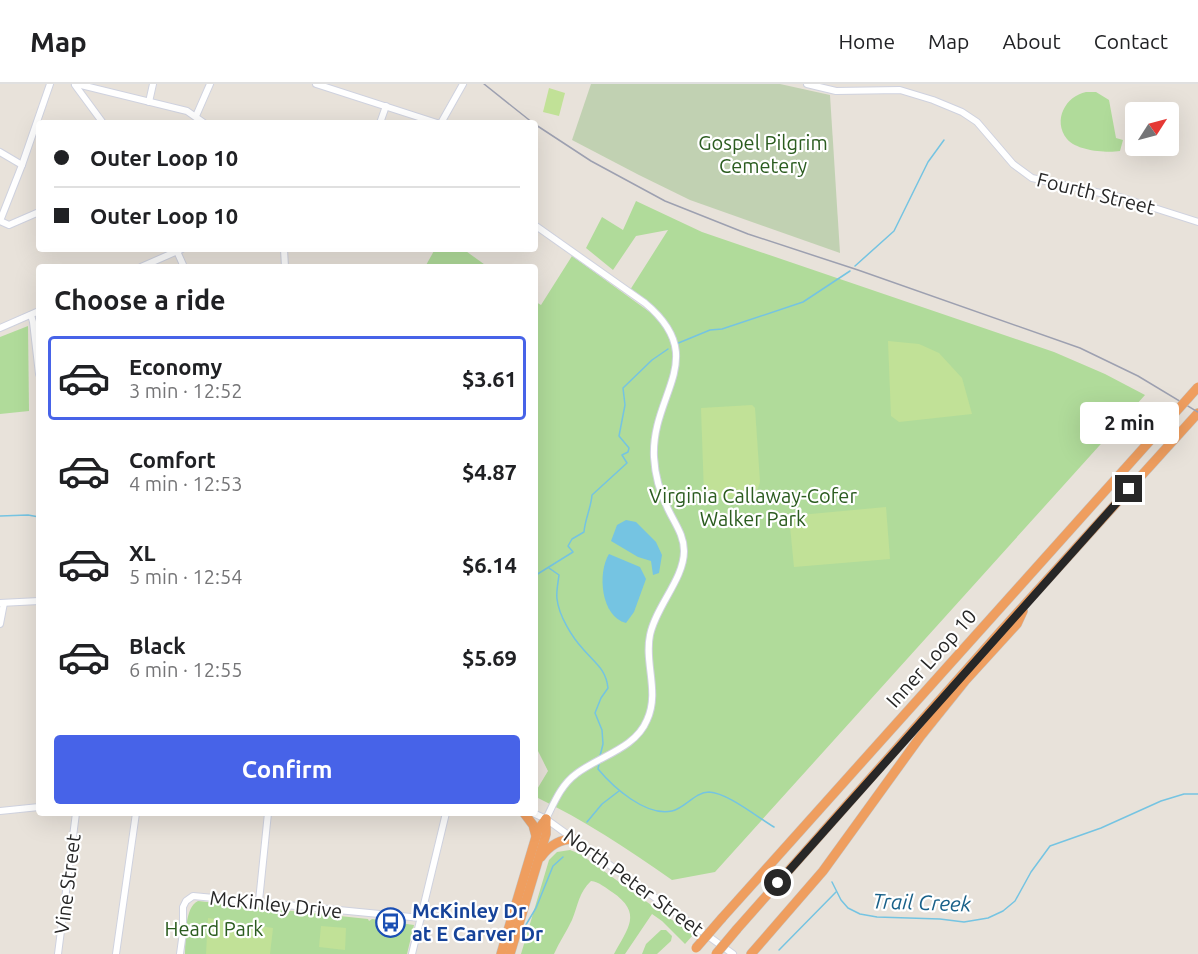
<!DOCTYPE html>
<meta charset="utf-8">
<style>
:root{--surface:#fff;--page:#f2f2f2;--text:#202124;--muted:#757577;--line:#e0e0e0;--accent:#4763e8}
body{margin:0;font-family:Ubuntu,sans-serif;background:var(--page);color:var(--text);height:100vh;display:flex;flex-direction:column;font-size:22px;white-space:nowrap}
*{box-sizing:border-box;margin:0}
p{font-size:20px;color:var(--muted)}
.icon{flex:none;width:33px;height:33px;fill:none;stroke:currentColor;stroke-width:2;stroke-linecap:round;stroke-linejoin:round}
.map{position:relative;flex:1;overflow:hidden}
.panel{position:absolute;left:36px;top:180px;width:502px;height:552px;display:flex;flex-direction:column;background:var(--surface);border-radius:6px;box-shadow:0 6px 24px #0002}
.panel>*{flex:none}
.banner{position:absolute;left:36px;top:36px;width:502px;height:132px;border-radius:6px;box-shadow:0 6px 24px #0002;display:grid;align-content:center;height:132px;padding:0 18px;background:var(--surface)}
.needle{width:39px;rotate:54deg}
.fabs{position:absolute;left:1125px;top:18px;display:grid;gap:12px}
.fabs a{display:grid;place-items:center;width:54px;height:54px;border-radius:6px;background:var(--surface);box-shadow:0 6px 24px #0002;font-size:30px}
.end{position:absolute;width:27px;height:27px;margin:-14px;border:8px solid #272727;background:#fff;box-shadow:0 0 0 3px #fff}
.from{border-radius:50%}
.bubble{position:absolute;height:42px;border-radius:6px;background:var(--surface);box-shadow:0 6px 24px #0002;font-size:20px;font-weight:700;line-height:42px;text-align:center}
.banner b{display:flex;align-items:center;gap:21px;height:57px;font-size:22px}
.banner b+b{border-top:2px solid var(--line)}
.banner i{width:15px;height:15px;background:var(--text)}
ul{padding:0;list-style:none}
li{display:flex;align-items:center;gap:18px;height:84px;margin:0 12px 9px;padding:0 6px;border:3px solid transparent;border-radius:6px}
li div{flex:1}
li b{display:block;font-size:22px}
li em{font-style:normal;font-weight:700}
li.active{border-color:var(--accent)}
li>.icon{width:54px;height:54px;stroke-width:1.5}
h2{padding:0 18px;font-size:27px;line-height:72px}
.primary-button{display:flex;gap:12px;margin-top:auto;padding:12px 18px}
.primary-button a{flex:1;height:69px;border-radius:6px;background:var(--accent);color:#fff;font-size:24px;font-weight:700;line-height:69px;text-align:center}
header{display:flex;align-items:center;gap:36px;box-sizing:border-box;height:84px;padding:0 30px;background:var(--surface);border-bottom:2px solid var(--line)}
header strong{font-size:28px}
nav{display:flex;gap:33px;margin-inline-start:auto;font-size:21px}
.map>svg:first-child{display:block}
</style>
<header>
<strong>Map</strong>
<nav><a>Home</a><a>Map</a><a>About</a><a>Contact</a></nav>
</header>
<div class="map">
<svg width="1198" height="870" viewBox="0 0 1198 870">
<rect width="100%" height="100%" fill="#e8e2da"/>
<g fill="#b0db9a">
<path d="M1086,8H1096L1109,16L1116,54L1123,56L1120,67C1106,69 1077,67 1067,55C1052,36 1066,12 1086,8Z"/>
<path d="M636,117L702,148L1054,268L1105,290L1145,311L715,788L672,796C628,765 584,736 536,713V707L548,687L536,663V218L541,221L572,172L651,229L655,224L630,206L668,146L636,152L613,186L586,164L602,133L623,146Z"/>
<polygon points="435,165 463,165 488,183 425,183"/>
<polygon points="28,242 29,327 0,330 0,253"/>
<path d="M570,766L580,770L693,851L685,860L662,837L652,830L625,870H614C628,844 643,829 612,808C606,804 599,798 591,797C579,808 578,821 572,836C567,847 559,858 554,870H521L549,776L557,768Z"/>
<path d="M198,817L368,835L369,837L372,835L414,841L407,870H185C186,856 184,823 198,817Z"/>
<polygon points="661,846 666,846 672,852 671,857 657,870 642,870 646,860"/>
</g>
<polygon fill="#c1d1b2" points="591,0 780,0 830,11 840,169 690,116 639,91 572,56"/>
<g fill="#c1e197">
<polygon points="549,4 565,9 559,32 543,28"/>
<polygon points="888,257 919,260 939,269 962,294 972,330 899,338 891,332"/>
<polygon points="752,321 755,324 760,398 757,407 740,414 708,413 704,410 701,324"/>
<polygon points="886,423 890,475 794,483 789,432"/>
<polygon points="208,834 273,844 270,870 206,870"/>
<polygon points="321,842 346,844 345,866 319,863"/>
</g>
<g fill="#75c4e2">
<polygon points="626,436 636,438 656,458 662,471 659,489 653,491 651,477 638,473 611,457 617,441"/>
<path d="M609,470L640,483L646,495L634,528L626,539C601,533 597,489 609,470Z"/>
</g>
<g fill="none" stroke-linecap="round" stroke-linejoin="round">
<g stroke="#75c4e2" stroke-width="1.5">
<polyline points="855,182 894,147 928,78 944,56"/>
<polyline points="676,260 710,246 722,245 803,218 850,187"/>
<polyline points="0,432 28,431 39,433"/>
<path d="M549,484L559,491C558,499 556,508 557,515C559,532 572,553 583,565C595,579 606,585 608,604L601,614L595,629L602,646L603,660L600,672"/>
<path d="M536,491L573,468L568,462L572,455L584,448C585,435 591,424 592,411L627,379L622,371L628,368L629,364L619,352L625,321L623,304L652,276L668,265"/>
<path d="M599,680L598,685C613,703 646,733 672,727C685,724 695,708 709,708C728,709 757,733 774,743"/>
<polyline points="587,738 602,720 619,707"/>
<polyline points="832,798 841,816 848,824 860,830 877,833 940,835 964,838 988,834 1003,827 1015,817 1031,788 1050,762 1101,744 1161,717 1184,710 1198,710"/>
<polyline points="521,849 536,824 553,782 563,773"/>
<polyline points="779,866 836,808"/>
</g>
<defs>
<g id="minor">
<polyline points="77,0 187,27 204,39"/>
<polyline points="316,0 437,39"/>
<polyline points="807,0 836,7 900,6 933,16 962,28 977,38 1013,80 1032,94 1123,114 1198,138"/>
<polyline points="75,1 103,39"/>
<polyline points="149,18 153,0"/>
<polyline points="196,32 210,0"/>
<polyline points="380,39 386,22"/>
<polyline points="441,39 463,0"/>
<polyline points="0,68 22,81"/>
<polyline points="0,137 22,81 50,0"/>
<polyline points="0,137 9,141 39,128"/>
<path d="M536,142L645,219C711,274 651,309 654,373C655,392 660,409 668,425C675,440 684,451 684,467C684,495 656,522 650,551C644,579 660,608 647,636C635,665 599,672 576,690C561,701 554,719 546,735"/>
<polyline points="176,165 184,183"/>
<polyline points="284,165 285,183"/>
<polyline points="141,183 182,165"/>
<polyline points="31,231 33,238 39,290"/>
<polyline points="0,244 39,227"/>
<polyline points="0,519 39,517"/>
<polyline points="0,540 4,519"/>
<polyline points="0,727 39,723"/>
<polyline points="533,729 546,735 733,870"/>
<polyline points="259,817 268,729"/>
<polyline points="58,870 76,729"/>
<polyline points="116,870 136,729"/>
<polyline points="180,870 183,848 183,823 186,817 193,812 421,834"/>
<polyline points="412,870 446,729"/>
</g>
<g id="highway">
<polyline points="524,729 533,741 536,752"/>
<path d="M541,773C549,762 560,755 574,755"/>
<polyline points="722,834 1165,340"/>
<polyline points="737,845 999,549 1198,329"/>
<polyline points="501,870 538,746 546,735"/>
<polyline points="510,870 546,750 546,735"/>
<polyline points="751,870 823,787 920,653 965,597 1017,540 1023,527"/>
</g>
</defs>
<use href="#minor" stroke="#cfd2df" stroke-width="8"/>
<use href="#highway" stroke="#c3c3c3" stroke-width="10"/>
<use href="#minor" stroke="#fff" stroke-width="6"/>
<use href="#highway" stroke="#ef9e5f" stroke-width="9"/>
<g stroke="#9da0b0" stroke-width="1.5">
<polyline points="484,0 533,39"/>
<polyline points="536,41 591,77 665,117 748,150 858,186 1080,264 1138,292 1198,328"/>
</g>
<defs>
<g id="highway-bridge">
<polyline points="1165,340 1198,303"/>
<polyline points="696,864 722,834"/>
<polyline points="716,870 737,845"/>
</g>
</defs>
<use href="#highway-bridge" stroke="#c3c3c3" stroke-width="10" stroke-linecap="butt"/>
<use href="#highway-bridge" stroke="#ef9e5f" stroke-width="9"/>
</g>
<g fill="none" stroke-linecap="round" stroke-linejoin="round">
<polyline stroke="#272727" stroke-width="8" points="778,799 1129,405"/>
</g>
<defs>
<symbol id="bus-ring" viewBox="-11 -11 22 22"><circle r="9.5" fill="#fff" stroke="#1a4fb4" stroke-width="1.5"/><path d="M-5-6H5V4H4V6H2V4H-2V6H-4V4H-5ZM-3.5-4V0h7V-4ZM-3.5 1.2v1.5H-2V1.2ZM2 1.2v1.5H3.5V1.2Z" fill="#1a4fb4"/></symbol>
</defs>
<g fill-rule="evenodd">
<use href="#bus-ring" x="374" y="822" width="33" height="33"/>
</g>
<g text-anchor="middle" dominant-baseline="central" stroke-width="4.5" stroke-linejoin="round" paint-order="stroke">
<g font-size="20" fill="#2b5c1f" stroke="#fff">
<text x="763" y="58">Gospel Pilgrim<tspan x="763" dy="23">Cemetery</tspan></text>
<text x="753" y="411">Virginia Callaway-Cofer<tspan x="753" dy="23">Walker Park</tspan></text>
<text x="214" y="844">Heard Park</text>
</g>
<g font-size="20" fill="#272727" stroke="#fff">
<text transform="translate(1096 109) rotate(14)">Fourth Street</text>
<text transform="translate(931 574) rotate(-48)">Inner Loop 10</text>
<text transform="translate(634 798) rotate(36)">North Peter Street</text>
<text transform="translate(67 800) rotate(-83)">Vine Street</text>
<text transform="translate(276 820) rotate(6)">McKinley Drive</text>
</g>
<g font-size="20" font-weight="bold" fill="#164399" stroke="#fff" text-anchor="start">
<text x="412" y="826">McKinley Dr<tspan x="412" dy="23">at E Carver Dr</tspan></text>
</g>
<g font-size="21" font-style="italic" fill="#196189" stroke="#fff">
<text transform="translate(922 818) rotate(2)">Trail Creek</text>
</g>
</g>
</svg>
<div class="fabs">
<a><svg class="needle" viewBox="-14 -14 28 28"><path d="M0-13l5 13h-10z" fill="#e53935"/><path d="M0 13l5-13h-10z" fill="#757577"/></svg></a>
</div>
<i class="end from" style="left:778px;top:799px"></i>
<i class="end" style="left:1129px;top:405px"></i>
<div class="bubble" style="left:1080px;top:318px;width:99px">2 min</div>
<div class="banner">
<b><i class="from"></i>Outer Loop 10</b>
<b><i></i>Outer Loop 10</b>
</div>
<section class="panel">
<h2>Choose a ride</h2>
<ul>
<li class="active"><svg class="icon" aria-label="car" viewBox="0 0 24 24"><path d="M5 17H2v-5l4-1 3-4h7l3 4 3 1v5h-3M9 17h6M6 11h13"/><circle cx="7" cy="17" r="2"/><circle cx="17" cy="17" r="2"/></svg><div><b>Economy</b><p>3 min · 12:52</p></div><em>$3.61</em></li>
<li><svg class="icon" aria-label="car" viewBox="0 0 24 24"><path d="M5 17H2v-5l4-1 3-4h7l3 4 3 1v5h-3M9 17h6M6 11h13"/><circle cx="7" cy="17" r="2"/><circle cx="17" cy="17" r="2"/></svg><div><b>Comfort</b><p>4 min · 12:53</p></div><em>$4.87</em></li>
<li><svg class="icon" aria-label="car" viewBox="0 0 24 24"><path d="M5 17H2v-5l4-1 3-4h7l3 4 3 1v5h-3M9 17h6M6 11h13"/><circle cx="7" cy="17" r="2"/><circle cx="17" cy="17" r="2"/></svg><div><b>XL</b><p>5 min · 12:54</p></div><em>$6.14</em></li>
<li><svg class="icon" aria-label="car" viewBox="0 0 24 24"><path d="M5 17H2v-5l4-1 3-4h7l3 4 3 1v5h-3M9 17h6M6 11h13"/><circle cx="7" cy="17" r="2"/><circle cx="17" cy="17" r="2"/></svg><div><b>Black</b><p>6 min · 12:55</p></div><em>$5.69</em></li>
</ul>
<div class="primary-button"><a>Confirm</a></div>
</section>
</div>
